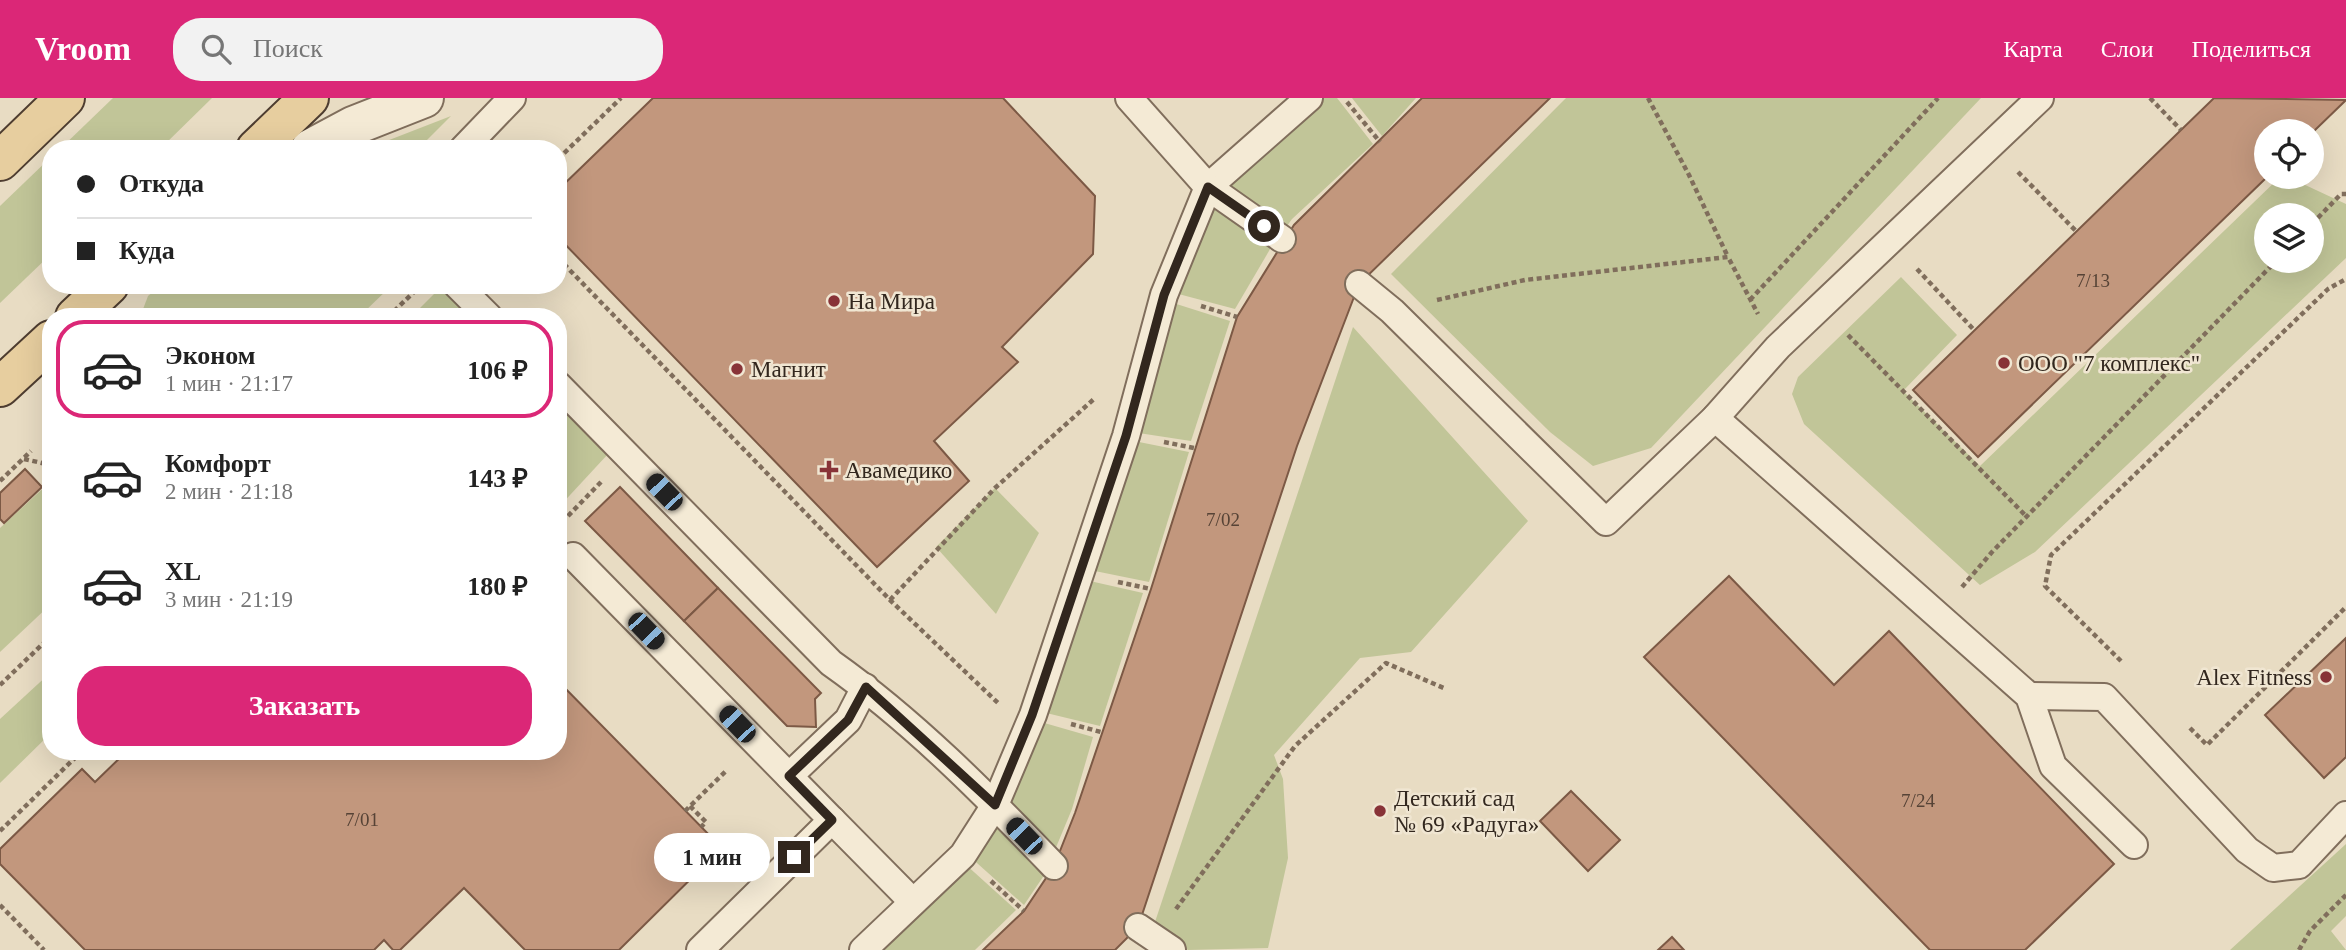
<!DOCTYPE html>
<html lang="ru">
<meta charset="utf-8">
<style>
:root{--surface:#fff;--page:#f2f2f2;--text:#222;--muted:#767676;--line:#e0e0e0;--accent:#db2777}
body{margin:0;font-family:"Times New Roman",serif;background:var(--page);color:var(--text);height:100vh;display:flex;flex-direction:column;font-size:26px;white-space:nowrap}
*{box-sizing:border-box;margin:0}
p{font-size:23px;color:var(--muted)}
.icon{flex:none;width:38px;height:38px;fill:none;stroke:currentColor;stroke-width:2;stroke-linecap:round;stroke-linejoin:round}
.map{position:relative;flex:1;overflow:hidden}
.drawer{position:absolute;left:42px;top:210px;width:525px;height:452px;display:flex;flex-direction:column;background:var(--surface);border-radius:28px;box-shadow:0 7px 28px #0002}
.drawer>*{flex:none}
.guide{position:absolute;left:42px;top:42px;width:525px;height:154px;border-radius:28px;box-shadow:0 7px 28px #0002;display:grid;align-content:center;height:154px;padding:0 35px;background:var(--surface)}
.tools{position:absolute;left:2254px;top:21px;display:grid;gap:14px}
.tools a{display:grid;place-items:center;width:70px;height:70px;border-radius:50%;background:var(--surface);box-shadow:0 7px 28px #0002;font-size:35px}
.end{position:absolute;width:32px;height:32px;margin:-16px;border:9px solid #32271e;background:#fff;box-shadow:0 0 0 4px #fff}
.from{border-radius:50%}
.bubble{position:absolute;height:49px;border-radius:24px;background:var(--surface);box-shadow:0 7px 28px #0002;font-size:23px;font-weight:700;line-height:49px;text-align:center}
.car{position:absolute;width:21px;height:42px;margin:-21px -10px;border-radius:9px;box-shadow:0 0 5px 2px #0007;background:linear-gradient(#222 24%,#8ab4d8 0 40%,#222 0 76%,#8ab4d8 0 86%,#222 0)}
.guide b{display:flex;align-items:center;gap:24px;height:66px;font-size:26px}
.guide b+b{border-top:2px solid var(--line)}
.guide i{width:18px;height:18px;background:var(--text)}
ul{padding:12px 0 0;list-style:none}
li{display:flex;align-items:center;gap:21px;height:98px;margin:0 14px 10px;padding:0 21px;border:4px solid transparent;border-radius:28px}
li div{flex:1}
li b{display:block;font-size:26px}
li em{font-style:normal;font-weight:700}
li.on{border-color:var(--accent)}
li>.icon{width:63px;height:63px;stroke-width:1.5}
.primary-button{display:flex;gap:14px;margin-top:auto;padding:14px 35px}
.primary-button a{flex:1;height:80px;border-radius:28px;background:var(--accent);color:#fff;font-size:28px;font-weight:700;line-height:80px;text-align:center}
header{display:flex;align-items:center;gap:42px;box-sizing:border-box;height:98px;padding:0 35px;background:var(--accent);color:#fff}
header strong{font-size:33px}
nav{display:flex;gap:38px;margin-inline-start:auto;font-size:24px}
.search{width:490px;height:63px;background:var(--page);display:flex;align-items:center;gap:18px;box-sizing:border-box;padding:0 24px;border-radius:28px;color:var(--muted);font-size:26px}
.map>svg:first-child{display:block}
</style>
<header>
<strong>Vroom</strong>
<div class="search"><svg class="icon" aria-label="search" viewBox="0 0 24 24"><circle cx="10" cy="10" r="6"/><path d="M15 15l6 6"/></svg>Поиск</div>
<nav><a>Карта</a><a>Слои</a><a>Поделиться</a></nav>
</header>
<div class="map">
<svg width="2346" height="852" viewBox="0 0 2346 852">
<rect width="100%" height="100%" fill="#e8dcc3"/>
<g fill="#c1c598" fill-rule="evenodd">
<polygon points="113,0 212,0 160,51 60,51"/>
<polygon points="1316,0 1337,0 1373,46 1292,121 1282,135 1214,89"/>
<polygon points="1352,0 1416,0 1382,38"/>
<polygon points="1566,0 1981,0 1651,350 1593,368 1550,334 1391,176"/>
<polygon points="451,18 418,51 366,51"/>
<polygon points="51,59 51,156 0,205 0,108"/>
<path d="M2280,79H2288L2346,106V160L2035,454L1980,487L1804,326L1792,296L1798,279L1901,179L1957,237L1903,293L1980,368ZM2266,117H2312V163H2266Z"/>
<polygon points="1210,96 1276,141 1235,211 1171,194"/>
<polygon points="161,187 392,187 359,219 140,219 148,198"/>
<polygon points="440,190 470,219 411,219"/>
<polygon points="1167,203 1230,223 1191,343 1132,334"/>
<polygon points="1353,229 1528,423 1411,554 1360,560 1274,657 1283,681 1288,760 1268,850 1188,852 1154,827"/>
<polygon points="558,307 608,356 558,410"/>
<polygon points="1129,342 1189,354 1149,484 1085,471"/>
<polygon points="51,383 51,506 0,554 0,430"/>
<polygon points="995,390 1039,435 996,516 936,449"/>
<polygon points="1081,481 1143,495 1100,628 1038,613"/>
<polygon points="51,574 51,635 0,685 0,621"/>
<polygon points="1034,622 1093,639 1072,711 1052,759 999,706"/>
<polygon points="996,714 1049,770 1024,807 968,757"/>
<polygon points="2346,746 2346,818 2331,833 2346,852 2230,852"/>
<polygon points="964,765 1016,812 975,852 870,852"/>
</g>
<g fill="#c2977d" stroke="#7c5945" stroke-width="2">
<polygon points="653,0 1003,0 1095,98 1093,156 1002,249 1018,264 934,343 969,383 877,469 558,139 558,92"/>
<polygon points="1422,0 1550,0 1359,186 1297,348 1138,829 1115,852 983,852 1024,813 1054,768 1075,715 1151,491 1237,219 1294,127"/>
<polygon points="2214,0 2346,2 2312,35 2266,33 2267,79 1978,359 1913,292"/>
<polygon points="25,371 42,389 4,425 0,421 0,395"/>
<polygon points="620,389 718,490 684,523 585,423"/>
<polygon points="1729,478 1834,587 1889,533 2114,766 2025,852 1930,852 1644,559"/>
<polygon points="718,490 821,595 815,601 816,629 787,628 684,523"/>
<polygon points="2346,540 2346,659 2324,680 2265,617"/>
<polygon points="558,583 722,750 619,852 525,852 464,790 400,852 393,852 384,842 374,852 85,852 0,766 0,751 82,671 95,684 127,653 558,653"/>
<polygon points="1571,693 1620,742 1588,773 1540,723"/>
<polygon points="1672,839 1684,852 1658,852"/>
</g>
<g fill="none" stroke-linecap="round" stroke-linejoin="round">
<defs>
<g id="lane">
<polyline points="463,51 512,0"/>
<polyline points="1282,141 1208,89 1309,0"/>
<polyline points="1359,186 1392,213 1606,424 1715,320 1778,249 2040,0"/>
<polyline points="457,187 489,219"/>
<path d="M558,287L831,565C913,623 985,696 1054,768"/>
<polyline points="1715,320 2029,598 2053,668 2134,747"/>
<polyline points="573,458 832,722 700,852"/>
<polyline points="2029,598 2104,599 2247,752 2273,770 2299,767 2346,717"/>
<polyline points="789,678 848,622 865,589"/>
<polyline points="832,722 913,804"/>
<polyline points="1138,829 1172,852"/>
<polyline points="863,852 963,757 995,707 1033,617 1126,338 1164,197 1208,89 1129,0"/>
</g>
<polyline id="street" points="310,51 353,28 424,0"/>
<g id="primary">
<polyline points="256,51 309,0"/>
<polyline points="0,63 65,0"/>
<polyline points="75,219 109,187"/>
<polyline points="0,289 51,242"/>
</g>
</defs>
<use href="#lane" stroke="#806e5c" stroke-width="30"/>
<use href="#street" stroke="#806e5c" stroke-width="42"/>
<use href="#primary" stroke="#4e3d30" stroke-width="42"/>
<g stroke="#806e5c" stroke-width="4.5" stroke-dasharray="5 3.5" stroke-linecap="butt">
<polyline points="1648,0 1689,77 1728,159"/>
<polyline points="2150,0 2181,32"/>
<polyline points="1347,4 1380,44"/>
<polyline points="558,61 621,0"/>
<polyline points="2018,74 2076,133"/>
<polyline points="2312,126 2341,96 2346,96"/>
<polyline points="558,160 890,502 998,605"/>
<polyline points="1917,171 1974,232"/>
<polyline points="1437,202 1525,182 1728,159 1758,216"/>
<polyline points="1750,202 1938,0"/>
<polyline points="1201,208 1237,219"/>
<polyline points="388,219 418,190"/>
<polyline points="1848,237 2027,419"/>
<polyline points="1164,344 1194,350"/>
<polyline points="24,361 51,367"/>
<polyline points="0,383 31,353"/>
<polyline points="568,418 601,384"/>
<polyline points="1118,484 1151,491"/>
<polyline points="1962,489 1992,454 2276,163"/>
<polyline points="890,502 995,390 1094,301"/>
<polyline points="2121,563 2045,488 2051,457 2328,191 2346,181"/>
<polyline points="0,587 51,538"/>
<polyline points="1071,626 1101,634"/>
<polyline points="2190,630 2207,647 2346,509"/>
<polyline points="690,708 706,724 701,729"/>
<polyline points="685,713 727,672"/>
<polyline points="0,733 82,653"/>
<polyline points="991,783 1024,813"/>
<polyline points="0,807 44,852"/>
<polyline points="1176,811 1295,648 1386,565 1446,591"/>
<polyline points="2299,852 2310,833 2346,797"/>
</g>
<use href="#lane" stroke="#f4ead5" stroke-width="26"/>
<use href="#street" stroke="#f4ead5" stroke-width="38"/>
<use href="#primary" stroke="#e7ce9f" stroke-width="38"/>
</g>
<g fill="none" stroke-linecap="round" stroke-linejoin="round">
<polyline stroke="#32271e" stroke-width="9" points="794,759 832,722 789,678 848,622 866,589 995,707 1032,617 1126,338 1164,197 1208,89 1264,128"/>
</g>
<g fill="#883337" stroke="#f0e6d2" stroke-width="2.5">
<circle cx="834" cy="203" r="7"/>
<circle cx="2004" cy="265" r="7"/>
<circle cx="737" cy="271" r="7"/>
<path d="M825.5 361.5h7v7h7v7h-7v7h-7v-7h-7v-7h7z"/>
<circle cx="2326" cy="579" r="7"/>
<circle cx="1380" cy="713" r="7"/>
</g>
<g text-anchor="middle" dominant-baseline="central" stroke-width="5" stroke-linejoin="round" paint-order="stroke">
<g font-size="19" fill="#564336">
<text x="2093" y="182">7/13</text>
<text x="1223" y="421">7/02</text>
<text x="1918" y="702">7/24</text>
<text x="362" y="721">7/01</text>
</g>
<g font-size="23" fill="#32271e" stroke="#f0e6d2" text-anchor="start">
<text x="848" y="203">На Мира</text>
<text x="2018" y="265">ООО "7 комплекс"</text>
<text x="751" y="271">Магнит</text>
<text x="845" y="372">Авамедико</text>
<text x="2312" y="579" text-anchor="end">Alex Fitness</text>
<text x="1394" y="700">Детский сад<tspan x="1394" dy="26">№ 69 «Радуга»</tspan></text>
</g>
</g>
</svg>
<div class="tools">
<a><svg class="icon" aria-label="locate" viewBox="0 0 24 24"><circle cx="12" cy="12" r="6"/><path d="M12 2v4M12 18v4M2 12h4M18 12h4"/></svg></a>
<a><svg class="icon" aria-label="layers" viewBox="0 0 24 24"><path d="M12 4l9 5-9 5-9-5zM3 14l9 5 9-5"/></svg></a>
</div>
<i class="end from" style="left:1264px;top:128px"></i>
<i class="end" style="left:794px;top:759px"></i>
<div class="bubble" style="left:654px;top:735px;width:116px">1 мин</div>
<i class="car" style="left:664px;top:394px;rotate:316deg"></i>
<i class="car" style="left:646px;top:533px;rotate:136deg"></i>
<i class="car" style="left:737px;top:626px;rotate:316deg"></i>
<i class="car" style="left:1024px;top:738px;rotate:316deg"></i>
<div class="guide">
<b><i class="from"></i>Откуда</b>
<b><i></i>Куда</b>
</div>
<section class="drawer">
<ul>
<li class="on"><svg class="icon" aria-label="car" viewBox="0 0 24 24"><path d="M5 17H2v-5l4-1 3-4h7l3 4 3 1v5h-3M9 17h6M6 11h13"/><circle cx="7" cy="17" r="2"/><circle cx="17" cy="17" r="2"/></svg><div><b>Эконом</b><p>1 мин · 21:17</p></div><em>106 ₽</em></li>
<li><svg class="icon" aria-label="car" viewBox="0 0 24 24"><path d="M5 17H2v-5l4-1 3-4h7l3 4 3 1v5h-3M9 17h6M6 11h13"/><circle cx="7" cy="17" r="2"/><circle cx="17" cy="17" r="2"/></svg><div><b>Комфорт</b><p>2 мин · 21:18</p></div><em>143 ₽</em></li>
<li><svg class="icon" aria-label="car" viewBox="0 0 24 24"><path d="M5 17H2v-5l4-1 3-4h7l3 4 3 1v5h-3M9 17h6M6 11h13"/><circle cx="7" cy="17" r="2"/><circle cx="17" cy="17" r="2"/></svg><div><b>XL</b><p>3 мин · 21:19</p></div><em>180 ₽</em></li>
</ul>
<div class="primary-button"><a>Заказать</a></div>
</section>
</div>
